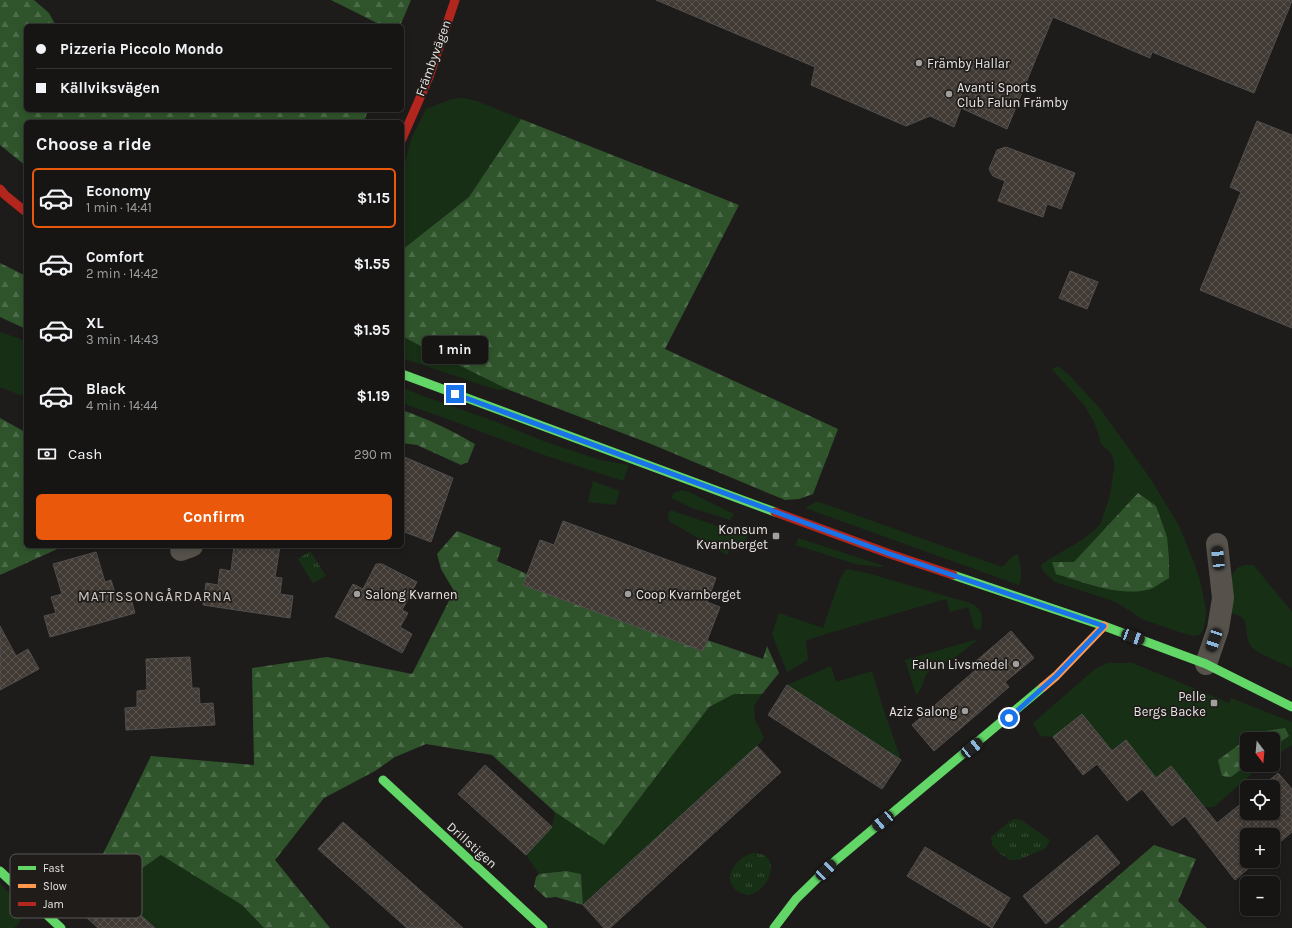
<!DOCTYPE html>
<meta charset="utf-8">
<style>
:root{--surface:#161514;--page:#1f1e1d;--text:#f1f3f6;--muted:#9e9fa0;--line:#353434;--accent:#ea580c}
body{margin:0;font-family:Karla,sans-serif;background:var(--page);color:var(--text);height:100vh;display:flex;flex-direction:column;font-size:15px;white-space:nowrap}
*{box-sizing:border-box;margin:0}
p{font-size:13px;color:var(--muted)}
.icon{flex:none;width:22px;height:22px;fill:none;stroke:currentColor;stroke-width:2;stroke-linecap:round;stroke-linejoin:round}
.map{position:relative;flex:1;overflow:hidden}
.drawer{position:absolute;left:24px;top:120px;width:380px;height:428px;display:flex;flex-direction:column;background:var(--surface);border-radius:6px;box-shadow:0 2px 6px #0003,0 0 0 1px var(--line)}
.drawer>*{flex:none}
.top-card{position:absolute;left:24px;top:24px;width:380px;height:88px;border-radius:6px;box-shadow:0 2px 6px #0003,0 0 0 1px var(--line);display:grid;align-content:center;height:88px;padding:0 12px;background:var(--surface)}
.needle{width:26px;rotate:164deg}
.buttons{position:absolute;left:1240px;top:732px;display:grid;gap:8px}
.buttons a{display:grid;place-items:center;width:40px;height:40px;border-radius:6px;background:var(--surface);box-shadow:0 2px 6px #0003,0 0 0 1px var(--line);font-size:20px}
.end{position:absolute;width:18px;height:18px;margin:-9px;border:5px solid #1a73e8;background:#fff;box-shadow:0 0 0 2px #fff}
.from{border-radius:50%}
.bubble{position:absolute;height:28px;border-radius:6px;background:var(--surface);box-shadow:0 2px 6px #0003,0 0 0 1px var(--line);font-size:13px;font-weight:700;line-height:28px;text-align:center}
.car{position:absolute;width:12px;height:24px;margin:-12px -6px;border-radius:5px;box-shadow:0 0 3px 1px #0007;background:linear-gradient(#222 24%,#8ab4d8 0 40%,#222 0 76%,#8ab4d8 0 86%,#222 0)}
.top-card b{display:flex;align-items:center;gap:14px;height:38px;font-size:15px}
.top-card b+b{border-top:1px solid var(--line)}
.top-card i{width:10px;height:10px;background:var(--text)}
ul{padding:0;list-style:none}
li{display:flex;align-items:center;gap:12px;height:60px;margin:0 8px 6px;padding:0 4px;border:2px solid transparent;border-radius:6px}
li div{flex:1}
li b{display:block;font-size:15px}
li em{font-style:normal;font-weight:700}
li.on{border-color:var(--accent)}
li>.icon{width:36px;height:36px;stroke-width:1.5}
h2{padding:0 12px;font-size:18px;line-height:48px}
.pay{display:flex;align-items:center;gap:10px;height:44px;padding:0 12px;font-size:15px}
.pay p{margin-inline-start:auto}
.primary-button{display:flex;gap:8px;margin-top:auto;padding:8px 12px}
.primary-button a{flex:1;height:46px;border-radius:6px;background:var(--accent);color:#fff;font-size:16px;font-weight:700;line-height:46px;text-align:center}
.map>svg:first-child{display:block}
</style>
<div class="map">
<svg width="1292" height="928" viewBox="0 0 1292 928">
<defs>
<pattern id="forest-firs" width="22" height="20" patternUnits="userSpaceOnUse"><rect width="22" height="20" fill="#2f542b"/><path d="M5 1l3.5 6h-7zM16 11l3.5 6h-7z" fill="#4d6d4a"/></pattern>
<pattern id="park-tufts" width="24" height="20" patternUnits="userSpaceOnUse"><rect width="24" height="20" fill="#173015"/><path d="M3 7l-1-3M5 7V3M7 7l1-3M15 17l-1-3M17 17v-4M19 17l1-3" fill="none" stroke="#394e37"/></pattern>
<pattern id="building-cross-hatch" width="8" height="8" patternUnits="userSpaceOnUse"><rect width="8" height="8" fill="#413933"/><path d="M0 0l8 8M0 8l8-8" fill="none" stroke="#5c5650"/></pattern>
</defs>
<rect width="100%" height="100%" fill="#1e1c1b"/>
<g fill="#173015">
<polygon points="464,98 477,101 521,119 469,197 402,250 402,172 412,137 426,109 452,99"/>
<polygon points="0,332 26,341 26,386 22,396 0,387"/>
<polygon points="402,336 428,350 507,389 497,390 402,358"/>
<polygon points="1058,366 1071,377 1101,410 1150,478 1179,526 1194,563 1200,581 1206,610 1205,623 1202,632 1199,635 1194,636 1182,633 1142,619 1116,602 1055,582 1043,571 1041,566 1043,563 1082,540 1100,525 1110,496 1114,469 1114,461 1111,453 1101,444 1098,432 1093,420 1084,405 1052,369"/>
<polygon points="402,387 420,395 494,421 546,442 600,460 629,465 623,481 541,454 442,417 402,403"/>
<polygon points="593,481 620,491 615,505 588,502"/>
<polygon points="682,490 689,492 734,514 730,520 692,508 671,498 674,493"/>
<path d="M816,502L822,503L1002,567L1013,556L1018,554C1020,562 1023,579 1019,585L805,508Z"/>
<polygon points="670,510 747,536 745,545 733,540 727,555 669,521 668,515"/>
<polygon points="798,538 884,566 880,567 855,564 796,545"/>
<path d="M1245,565H1253L1255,567L1292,612V668C1284,664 1256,653 1251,646C1242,634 1254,617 1231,613C1231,597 1225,568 1245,565Z"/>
<path d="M846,569L867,573L970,603C983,609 983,615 981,629L977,630L974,627L968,607L950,612L946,599L822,635L806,641L808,660L787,672L772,634L779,613L823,628L840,579Z"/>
<path d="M978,639C969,646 961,654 951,660C944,664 935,666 929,671C922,678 924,689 916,695L905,660Z"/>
<polygon points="1107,663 1133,663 1229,703 1231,698 1292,722 1292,745 1273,757 1273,739 1247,739 1247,765 1262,765 1214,807 1197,807 1171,766 1156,778 1126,741 1112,751 1053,737 1040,736 1033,723 1095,669"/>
<polygon points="831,666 836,682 872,671 882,705 901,760 787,685"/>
<polygon points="734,694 762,694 754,706 755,720 764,738 757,746 583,905 581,874 566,871 539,874 526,855 552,827 555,812 604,844 709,707"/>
<polygon points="161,855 242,905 264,928 155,928 109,887 127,879"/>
<polygon points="0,883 24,910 19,923 14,928 0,928"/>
</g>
<g fill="url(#forest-firs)">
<polygon points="0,0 34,0 49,13 56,26 26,26 26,110 368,110 364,122 26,122 26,166 0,145"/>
<polygon points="331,0 411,0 400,26 383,26"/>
<polygon points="521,119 739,205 665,349 838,429 813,494 799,499 785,500 651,444 507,389 428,350 402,336 402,250 469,197"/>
<polygon points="0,263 26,276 26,329 0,317"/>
<path d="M402,410C428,419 451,430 475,444L468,462L461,465L417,445L402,443Z"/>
<polygon points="0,418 25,432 26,436 26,546 64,546 0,575"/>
<path d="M1138,493L1156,506L1167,537L1169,559V578C1164,581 1158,585 1153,588C1124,599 1083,582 1056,574L1052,562H1074Z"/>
<polygon points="457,531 501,548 497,561 527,574 524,585 703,651 707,640 763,659 767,646 779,673 762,694 734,694 709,707 604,845 555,812 492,755 426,744 395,757 375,771 324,798 275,860 330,928 264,928 242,905 161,855 127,879 102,856 151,756 254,765 252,668 327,657 412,674 454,591 441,569 437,554"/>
<polygon points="1285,728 1289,736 1273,747 1273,739 1250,739 1265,731"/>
<polygon points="1247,740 1247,765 1231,777 1222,776 1218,760 1240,744"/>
<polygon points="1154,845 1196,859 1178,901 1207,928 1058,928"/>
<polygon points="566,871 581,874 583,905 556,897 546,898 534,887 536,877 539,874"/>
</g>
<g fill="url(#park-tufts)">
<polygon points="310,551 326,576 313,583 298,559"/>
<polygon points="1015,819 1021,820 1050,840 1046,848 1018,860 1010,860 998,852 992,844 991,837 1009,822"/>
<path d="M753,853C783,853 771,891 748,895C743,894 737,892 734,888C722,874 740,856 753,853Z"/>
</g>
<g fill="url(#building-cross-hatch)" stroke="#514f4e">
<polygon points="656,0 1292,0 1292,1 1254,93 1152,52 1150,58 1053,17 1007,129 961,108 954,127 930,116 906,126 811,85 815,67"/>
<polygon points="1257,121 1292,135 1292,328 1200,290 1241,192 1230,187"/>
<polygon points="1006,147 1075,173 1061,209 1047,204 1043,217 998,201 1005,181 993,176 989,169 997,150"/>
<polygon points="1070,271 1098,282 1087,309 1059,298"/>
<polygon points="402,456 453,478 431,542 402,531"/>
<polygon points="563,521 716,578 707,602 720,607 703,651 523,585 540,540 554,545"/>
<polygon points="234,546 280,546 275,577 282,578 280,594 293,596 290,618 203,605 206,583 218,585 220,569 231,571"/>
<polygon points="96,552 105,582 111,580 116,596 129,592 135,613 50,637 44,616 56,613 51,597 62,594 53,564"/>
<polygon points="376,564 382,564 417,582 402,610 408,613 400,627 412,634 402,653 335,617 353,584 363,589"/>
<polygon points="0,626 16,656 28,649 39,669 0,690"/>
<polygon points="1011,631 1034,658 1005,682 1009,687 934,751 912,725 979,667 975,662"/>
<polygon points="190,657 192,688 199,688 200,704 213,703 215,725 126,730 125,708 137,707 137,691 147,690 146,659"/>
<polygon points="787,685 901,760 882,789 768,715"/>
<polygon points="1082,714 1112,751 1126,740 1156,778 1171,766 1217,823 1247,799 1247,813 1273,813 1273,787 1261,787 1278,773 1292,789 1292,832 1273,848 1273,835 1247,835 1247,861 1257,861 1235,880 1185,816 1172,826 1142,789 1127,801 1097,764 1083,775 1053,737"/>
<polygon points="757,746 781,772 610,928 604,928 583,905"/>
<polygon points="485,765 552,827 526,855 458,794"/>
<polygon points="343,822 463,928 407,928 318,849"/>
<polygon points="1097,835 1120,863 1046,924 1023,896"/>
<polygon points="925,847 1010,898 992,928 907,876"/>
<polygon points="109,887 155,928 98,928 84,915"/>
</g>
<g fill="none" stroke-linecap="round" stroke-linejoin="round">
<g stroke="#56524b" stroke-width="22">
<polyline points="181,550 192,546"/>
<polyline points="1206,664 1218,629 1223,598 1217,544"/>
</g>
<g stroke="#63d668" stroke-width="9">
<polyline points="402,374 775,512"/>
<polyline points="953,575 1104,626 1206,664 1292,707"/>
<polyline points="383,780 543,928"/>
<polyline points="0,871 61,928"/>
<polyline points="774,928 796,899 835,861 1043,687"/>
</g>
<polyline stroke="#ff974d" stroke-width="9" points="1043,687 1056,676 1104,626"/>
<g stroke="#b3261e" stroke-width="9">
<polyline points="402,139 429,77 455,0"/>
<polyline points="0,189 5,195 26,212"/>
<polyline points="775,512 890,554 953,575"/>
</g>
</g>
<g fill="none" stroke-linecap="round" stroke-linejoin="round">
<polyline stroke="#1a73e8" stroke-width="5" points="455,394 890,554 1104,626 1056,676 1009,718"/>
</g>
<g fill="#a19f9e" stroke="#1f1c1a" stroke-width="1.5">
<circle cx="919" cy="63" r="4"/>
<circle cx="949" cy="94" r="4"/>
<rect x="772" y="532" width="8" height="8" rx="2"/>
<circle cx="357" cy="594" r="4"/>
<circle cx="628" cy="594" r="4"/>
<circle cx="1016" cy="664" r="4"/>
<rect x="1210" y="699" width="8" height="8" rx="2"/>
<circle cx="965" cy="711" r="4"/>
</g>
<g text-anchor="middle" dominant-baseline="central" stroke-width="3.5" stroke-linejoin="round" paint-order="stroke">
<g font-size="13" fill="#e8e6e5" stroke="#1f1c1a">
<text transform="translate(433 58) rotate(-70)">Främbyvägen</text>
<text transform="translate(472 845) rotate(42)">Drillstigen</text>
</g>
<g font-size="13" fill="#e8e6e5" stroke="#1f1c1a" text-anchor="start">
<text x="927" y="63">Främby Hallar</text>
<text x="957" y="87">Avanti Sports<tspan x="957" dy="15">Club Falun Främby</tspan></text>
<text x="768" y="529" text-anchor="end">Konsum<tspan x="768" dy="15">Kvarnberget</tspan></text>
<text x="365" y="594">Salong Kvarnen</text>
<text x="636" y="594">Coop Kvarnberget</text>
<text x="1008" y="664" text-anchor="end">Falun Livsmedel</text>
<text x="1206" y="696" text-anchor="end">Pelle<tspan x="1206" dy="15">Bergs Backe</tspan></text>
<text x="957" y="711" text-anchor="end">Aziz Salong</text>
</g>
<g font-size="14" letter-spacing="1" fill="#cdcac7" stroke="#1f1c1a">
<text x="155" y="596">MATTSSONGÅRDARNA</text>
</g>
</g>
<rect x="10" y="854" width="132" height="64" rx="6" fill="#1f1c1a" stroke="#5b5957" stroke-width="1"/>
<rect x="18" y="866" width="18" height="4" fill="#63d668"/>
<rect x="18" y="884" width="18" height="4" fill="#ff974d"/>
<rect x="18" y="902" width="18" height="4" fill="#b3261e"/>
<g font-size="11" fill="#e8e6e5">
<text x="43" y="872">Fast</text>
<text x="43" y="890">Slow</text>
<text x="43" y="908">Jam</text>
</g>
</svg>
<div class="buttons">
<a><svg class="needle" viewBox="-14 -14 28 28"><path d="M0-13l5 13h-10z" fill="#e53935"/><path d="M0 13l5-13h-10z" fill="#9e9fa0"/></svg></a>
<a><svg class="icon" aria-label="locate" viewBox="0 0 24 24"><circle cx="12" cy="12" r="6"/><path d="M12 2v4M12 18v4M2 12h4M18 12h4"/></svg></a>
<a>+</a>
<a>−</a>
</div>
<i class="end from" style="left:1009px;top:718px"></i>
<i class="end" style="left:455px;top:394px"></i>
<div class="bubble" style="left:422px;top:336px;width:66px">1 min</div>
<i class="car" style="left:1218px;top:558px;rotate:354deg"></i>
<i class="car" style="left:1133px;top:637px;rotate:110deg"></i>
<i class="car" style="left:1214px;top:640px;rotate:199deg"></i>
<i class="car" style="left:972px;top:748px;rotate:51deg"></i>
<i class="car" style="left:883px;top:821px;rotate:230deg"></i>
<i class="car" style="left:826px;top:870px;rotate:45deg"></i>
<div class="top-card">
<b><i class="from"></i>Pizzeria Piccolo Mondo</b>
<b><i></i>Källviksvägen</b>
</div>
<section class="drawer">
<h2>Choose a ride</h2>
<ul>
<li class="on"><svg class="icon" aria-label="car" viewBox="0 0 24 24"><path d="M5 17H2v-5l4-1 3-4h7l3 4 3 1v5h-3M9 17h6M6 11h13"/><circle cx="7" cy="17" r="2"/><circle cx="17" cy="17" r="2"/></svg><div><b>Economy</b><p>1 min · 14:41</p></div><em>$1.15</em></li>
<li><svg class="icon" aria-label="car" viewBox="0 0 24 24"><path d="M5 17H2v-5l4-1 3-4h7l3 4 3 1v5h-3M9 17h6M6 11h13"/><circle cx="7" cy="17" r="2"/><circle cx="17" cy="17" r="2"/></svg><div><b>Comfort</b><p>2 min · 14:42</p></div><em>$1.55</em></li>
<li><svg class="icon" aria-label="car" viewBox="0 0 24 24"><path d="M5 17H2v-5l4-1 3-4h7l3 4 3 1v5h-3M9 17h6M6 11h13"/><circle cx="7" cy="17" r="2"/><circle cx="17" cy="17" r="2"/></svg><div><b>XL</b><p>3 min · 14:43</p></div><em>$1.95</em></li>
<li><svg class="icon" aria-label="car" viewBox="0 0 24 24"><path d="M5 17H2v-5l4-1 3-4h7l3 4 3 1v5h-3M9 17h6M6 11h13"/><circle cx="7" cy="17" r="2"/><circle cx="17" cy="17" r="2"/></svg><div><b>Black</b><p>4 min · 14:44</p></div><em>$1.19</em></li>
</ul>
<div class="pay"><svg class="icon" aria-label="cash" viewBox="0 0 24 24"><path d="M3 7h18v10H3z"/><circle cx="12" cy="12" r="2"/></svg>Cash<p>290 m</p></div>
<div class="primary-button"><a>Confirm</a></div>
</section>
</div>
